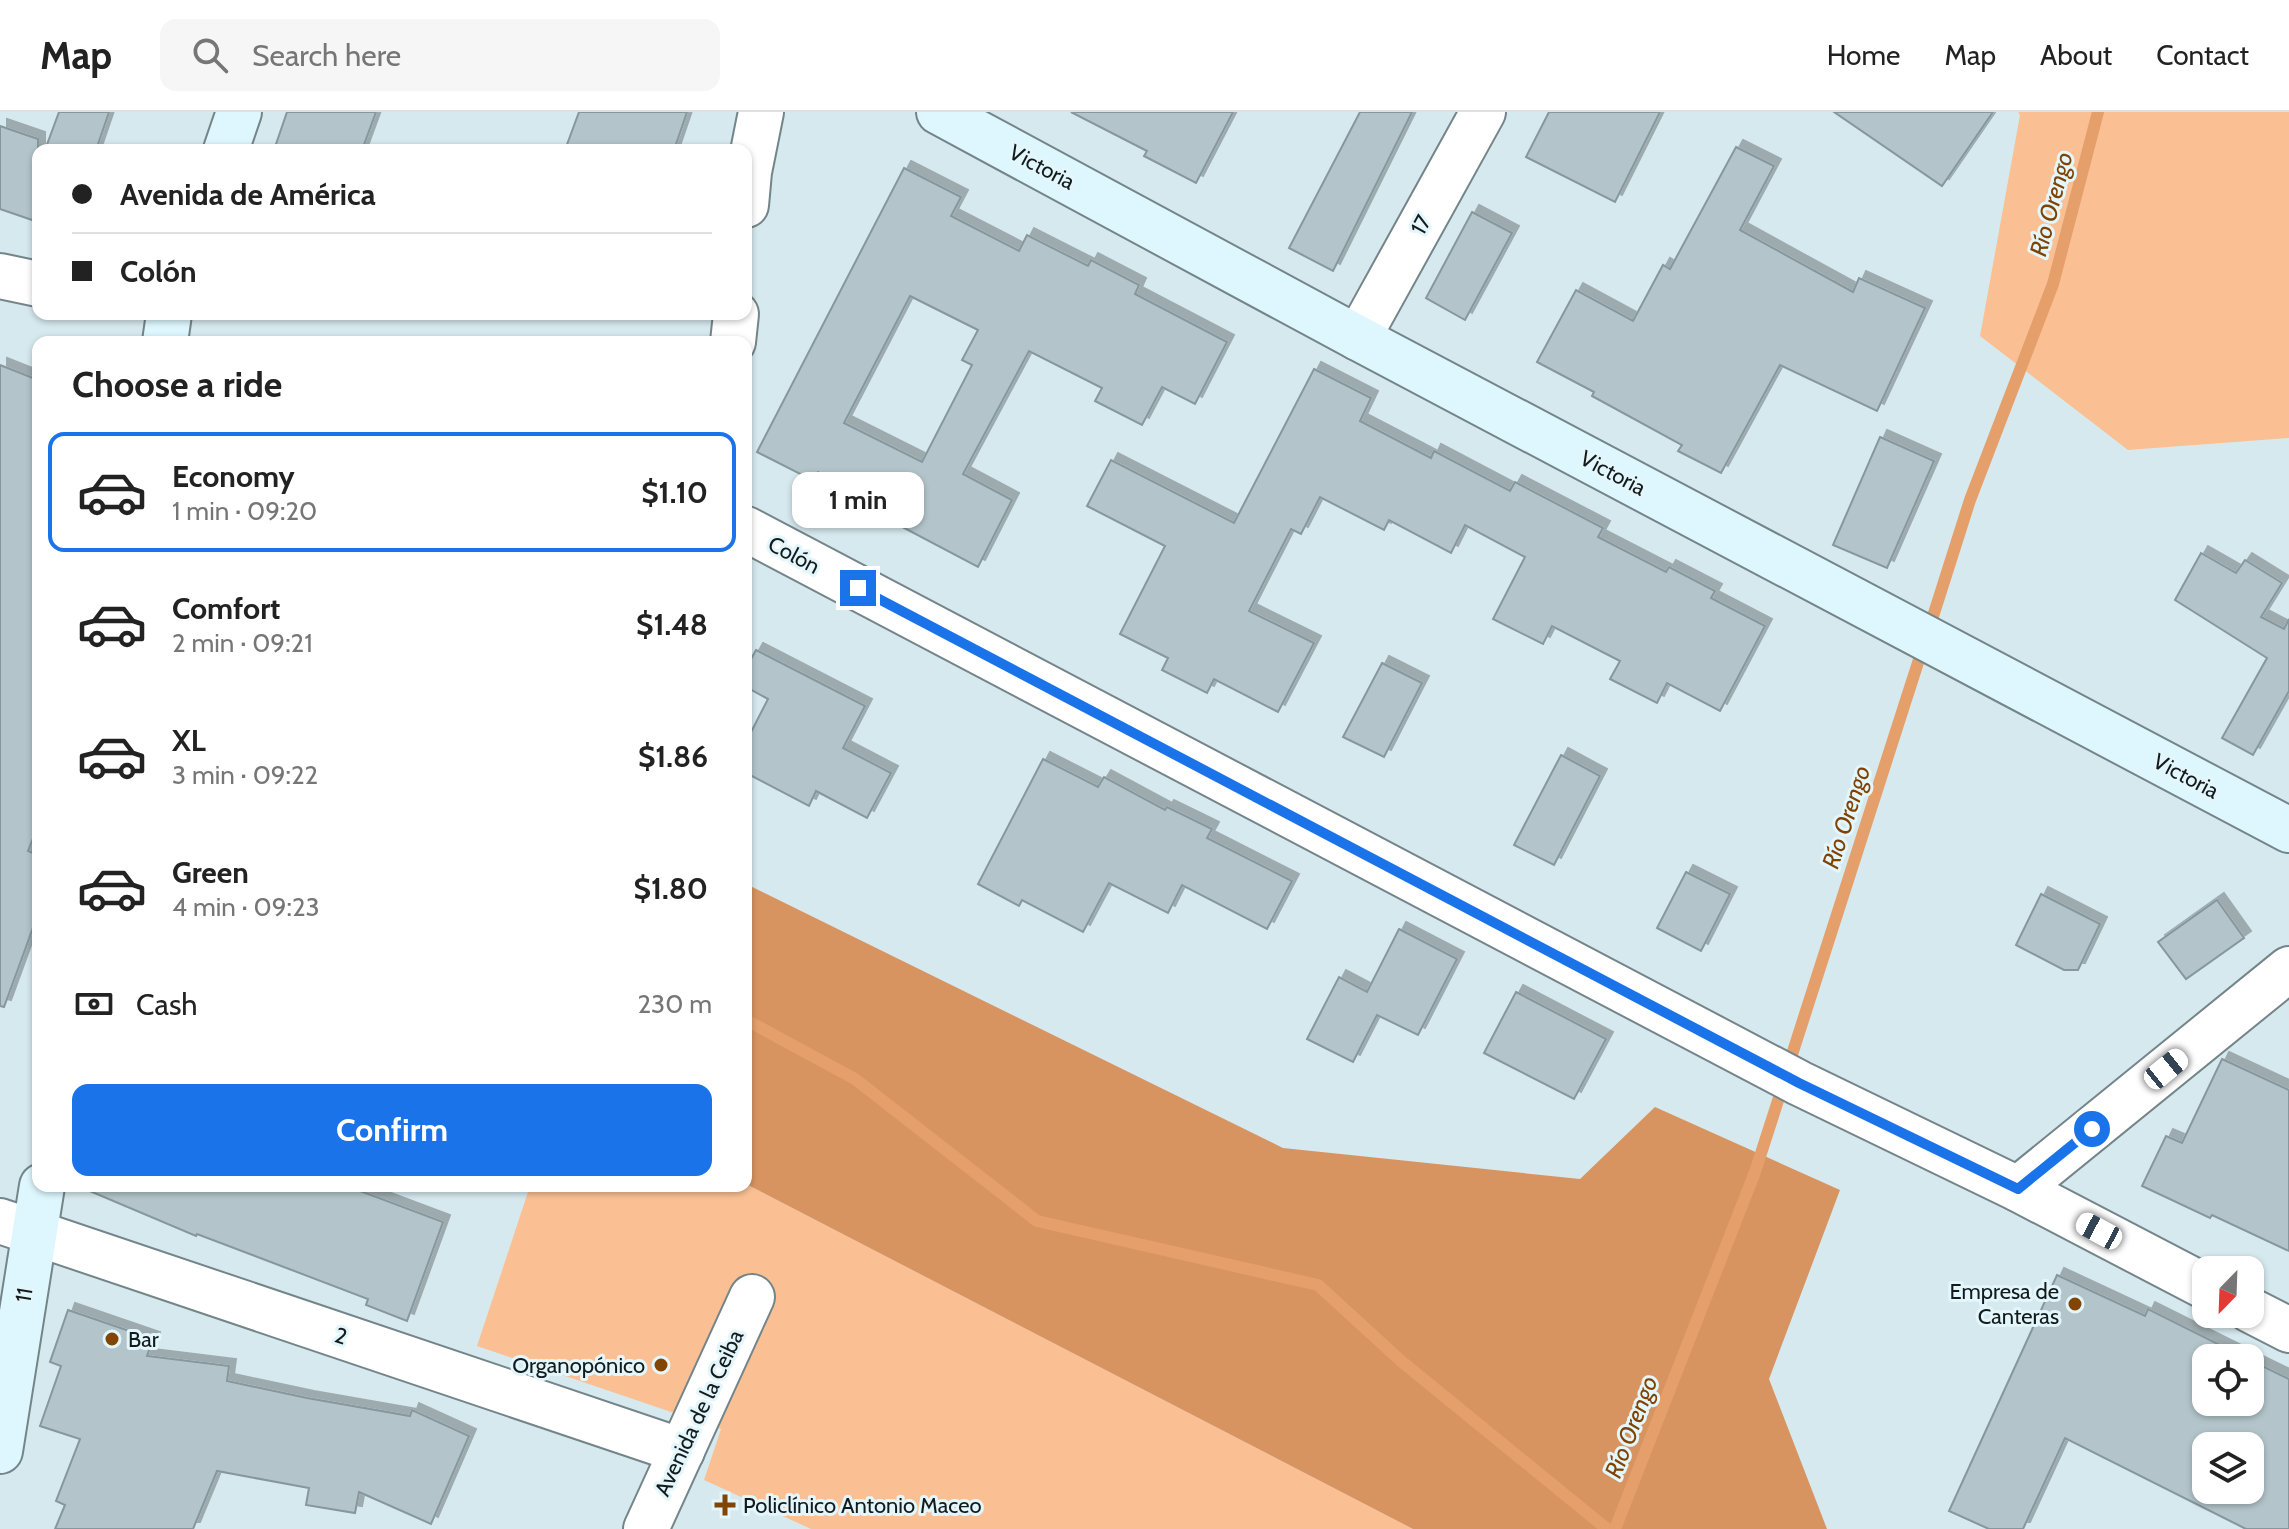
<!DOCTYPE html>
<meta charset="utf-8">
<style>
:root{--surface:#fff;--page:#f6f6f6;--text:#222;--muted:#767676;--line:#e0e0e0;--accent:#1a73e8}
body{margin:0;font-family:Cabin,sans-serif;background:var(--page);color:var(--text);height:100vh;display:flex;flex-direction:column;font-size:30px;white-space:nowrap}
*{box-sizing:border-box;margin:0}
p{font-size:26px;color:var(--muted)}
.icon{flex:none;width:44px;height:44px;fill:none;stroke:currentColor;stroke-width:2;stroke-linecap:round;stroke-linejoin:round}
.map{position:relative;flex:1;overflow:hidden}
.side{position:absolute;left:32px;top:224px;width:720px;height:856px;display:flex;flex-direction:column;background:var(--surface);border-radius:16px;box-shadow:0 2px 6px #0004}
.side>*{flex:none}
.top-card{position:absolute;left:32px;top:32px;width:720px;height:176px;border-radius:16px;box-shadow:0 2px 6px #0004;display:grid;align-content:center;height:176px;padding:0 40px;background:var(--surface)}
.needle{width:52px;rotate:203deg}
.fabs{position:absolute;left:2192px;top:1144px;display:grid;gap:16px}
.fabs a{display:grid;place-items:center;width:72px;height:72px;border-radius:16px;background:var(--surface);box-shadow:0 2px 6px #0004;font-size:40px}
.end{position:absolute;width:36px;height:36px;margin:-18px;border:10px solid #1a73e8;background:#fff;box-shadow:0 0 0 4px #fff}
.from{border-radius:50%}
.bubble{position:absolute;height:56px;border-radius:16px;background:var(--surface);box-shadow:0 2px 6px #0004;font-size:26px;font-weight:800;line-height:56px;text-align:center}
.car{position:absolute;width:24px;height:48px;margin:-24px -12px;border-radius:10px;box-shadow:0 0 6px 2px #0007;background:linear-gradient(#fff 24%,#345 0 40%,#fff 0 76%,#345 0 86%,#fff 0)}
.top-card b{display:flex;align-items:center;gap:28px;height:76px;font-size:30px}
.top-card b+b{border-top:2px solid var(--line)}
.top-card i{width:20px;height:20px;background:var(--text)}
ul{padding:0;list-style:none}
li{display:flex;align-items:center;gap:24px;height:120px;margin:0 16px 12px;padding:0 24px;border:4px solid transparent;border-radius:16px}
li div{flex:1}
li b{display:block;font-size:30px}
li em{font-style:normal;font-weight:800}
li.active{border-color:var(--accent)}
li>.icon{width:72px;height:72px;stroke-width:1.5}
h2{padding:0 40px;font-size:36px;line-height:96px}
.pay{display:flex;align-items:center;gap:20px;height:88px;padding:0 40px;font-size:30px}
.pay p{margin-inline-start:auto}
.button{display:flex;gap:16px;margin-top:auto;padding:16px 40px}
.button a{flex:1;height:92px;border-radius:16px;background:var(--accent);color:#fff;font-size:32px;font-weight:800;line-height:92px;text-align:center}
header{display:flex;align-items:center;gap:48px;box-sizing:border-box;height:112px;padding:0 40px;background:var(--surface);border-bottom:2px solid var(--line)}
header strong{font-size:38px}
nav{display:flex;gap:44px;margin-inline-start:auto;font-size:28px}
.search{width:560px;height:72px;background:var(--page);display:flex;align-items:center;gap:20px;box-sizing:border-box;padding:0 28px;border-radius:16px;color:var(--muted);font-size:30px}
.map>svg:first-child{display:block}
</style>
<header>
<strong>Map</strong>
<div class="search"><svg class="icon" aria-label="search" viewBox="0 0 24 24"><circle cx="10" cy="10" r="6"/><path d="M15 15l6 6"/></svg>Search here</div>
<nav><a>Home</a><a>Map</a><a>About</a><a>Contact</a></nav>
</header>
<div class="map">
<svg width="2289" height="1417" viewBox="0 0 2289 1417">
<defs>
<filter id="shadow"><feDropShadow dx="7" dy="-7" stdDeviation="0" flood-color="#0004"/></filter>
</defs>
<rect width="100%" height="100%" fill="#d6e9ef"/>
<g fill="#fac094">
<polygon points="2018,0 2289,0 2289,326 2128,338 1980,224 2020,3"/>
<polygon points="746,1072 1413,1417 811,1417 704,1368 721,1317 477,1234 530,1074"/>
</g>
<polygon fill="#d89460" points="746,772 1283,1036 1580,1067 1655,995 1840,1078 1769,1267 1827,1417 1413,1417 746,1072"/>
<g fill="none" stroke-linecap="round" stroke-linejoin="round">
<g stroke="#e49f6b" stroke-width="12">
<polyline points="1929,517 1970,388 2053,172 2098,0"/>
<polyline points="746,908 855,967 1037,1109 1318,1173 1401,1249 1607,1417"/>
<polyline points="1788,955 1923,535"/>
<polyline points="1615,1417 1755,1060 1783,973"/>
</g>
</g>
<g fill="#b3c5cb" stroke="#86979d" stroke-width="2" fill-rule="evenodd" filter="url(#shadow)">
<polygon points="59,0 109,0 96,38 45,38"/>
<polygon points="287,0 376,0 362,38 274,38"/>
<polygon points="579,0 687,0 674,38 565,38"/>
<polygon points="1071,0 1233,0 1196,71 1144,44 1147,39"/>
<polygon points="1360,0 1412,0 1333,159 1289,136"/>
<polygon points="1549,0 1660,0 1615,90 1526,45"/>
<polygon points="1834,0 1993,0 1942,74"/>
<polygon points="0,14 38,27 38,110 0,97"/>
<polygon points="1736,35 1774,54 1740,118 1853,180 1859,166 1925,196 1877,299 1780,253 1721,361 1678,339 1682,333 1592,284 1594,280 1537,250 1576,178 1633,209 1663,153 1670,157"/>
<path d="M904,56L961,85L951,104L1019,139L1027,123L1088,154L1091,148L1139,173L1135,182L1227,230L1195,292L1162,275L1142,313L1095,289L1102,276L1029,239L963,362L1012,388L978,455L891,409L896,399L818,360L814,369L757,340ZM910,184L978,218L962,248L972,253L922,350L844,311Z"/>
<polygon points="1472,100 1512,121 1465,208 1426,186"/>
<polygon points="0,253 38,268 38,714 28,739 38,743 38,802 4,895 0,894"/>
<polygon points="1314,257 1371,286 1360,309 1431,346 1434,339 1510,379 1515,370 1603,416 1598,425 1666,460 1669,455 1715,479 1711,486 1765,514 1720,599 1667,571 1657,591 1610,567 1620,549 1552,514 1543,532 1493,507 1525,445 1465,413 1451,441 1389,408 1384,418 1320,385 1301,422 1291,417 1249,499 1314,531 1278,600 1214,567 1207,581 1162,558 1168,546 1120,522 1165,434 1087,394 1111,348 1234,411"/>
<polygon points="1880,325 1934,349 1887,456 1833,433"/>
<polygon points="2201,441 2236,461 2245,448 2282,471 2261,505 2284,517 2289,507 2289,579 2253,643 2222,626 2267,546 2175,488"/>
<polygon points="756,538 865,594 843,636 891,661 867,706 816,679 809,694 746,661 746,630 768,587 746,575 746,556"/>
<polygon points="1382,551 1422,571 1384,645 1343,625"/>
<polygon points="1561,643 1600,664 1554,753 1514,733"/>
<polygon points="1043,647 1098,675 1104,665 1165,698 1167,695 1212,717 1207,726 1292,769 1267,817 1182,773 1168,801 1109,771 1083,820 1022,788 1019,794 978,772"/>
<polygon points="1686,760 1730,782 1701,839 1657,816"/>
<polygon points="2041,782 2100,812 2078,858 2064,858 2016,833"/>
<polygon points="2217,788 2244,826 2186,867 2158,830"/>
<polygon points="1399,817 1457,847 1418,923 1377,903 1353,950 1307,927 1339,865 1367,880"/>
<polygon points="1516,880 1606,927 1574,987 1484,941"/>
<polygon points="2222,947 2289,978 2289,1139 2212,1103 2210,1106 2142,1074 2166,1024 2182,1031"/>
<polygon points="78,1074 347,1074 443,1110 407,1209 366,1193 368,1187 197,1122 196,1124"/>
<path d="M2057,1163L2145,1204L2148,1197L2246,1246H2206V1290H2250V1248L2289,1267V1417H2246L2065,1326L2023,1417H1989L1949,1399ZM2206,1334H2250V1378H2206Z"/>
<polygon points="68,1198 153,1227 147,1244 229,1254 227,1269 307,1286 410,1304 412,1298 469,1324 431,1412 359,1380 355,1401 306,1393 309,1376 217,1359 193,1417 55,1417 65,1393 56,1389 80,1327 40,1314 61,1254 50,1250"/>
</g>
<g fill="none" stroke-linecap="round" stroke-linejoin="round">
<defs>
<g id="street">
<polyline points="746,93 749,60 761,0"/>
<polyline points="0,164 38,172"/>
<polyline points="1358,226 1483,0"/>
<polyline points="733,230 736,202"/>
<polyline points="746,417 1799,971 2018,1077 2206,1175"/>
<polyline points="2018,1077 2289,857"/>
<polyline points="0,1109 682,1339"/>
<polyline points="2250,1198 2289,1218"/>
<polyline points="646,1417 752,1185"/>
</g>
<g id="secondary">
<polyline points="939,0 1358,226 2289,718"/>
<polyline points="226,38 239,0"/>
<polyline points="165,230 169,202"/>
<polyline points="0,1339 42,1074"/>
</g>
</defs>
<use href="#street" stroke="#74858a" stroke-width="48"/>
<use href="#secondary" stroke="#74858a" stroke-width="48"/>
<use href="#street" stroke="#fff" stroke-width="44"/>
<use href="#secondary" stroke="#def7fe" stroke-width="44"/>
</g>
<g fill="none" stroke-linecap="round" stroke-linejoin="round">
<polyline stroke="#1a73e8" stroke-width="10" points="858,476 1799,971 2018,1077 2092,1017"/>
</g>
<g fill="#834504" stroke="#e3f6fc" stroke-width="3">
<circle cx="2075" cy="1192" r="8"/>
<circle cx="112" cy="1227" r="8"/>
<circle cx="661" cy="1253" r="8"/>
<path d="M721 1381h8v8h8v8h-8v8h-8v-8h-8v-8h8z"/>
</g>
<g text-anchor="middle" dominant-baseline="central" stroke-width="6" stroke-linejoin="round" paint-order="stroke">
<g font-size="22" fill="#131a1c" stroke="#e3f6fc">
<text transform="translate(1042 55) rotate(28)">Victoria</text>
<text transform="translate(1421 113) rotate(-61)">17</text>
<text transform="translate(1613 361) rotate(28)">Victoria</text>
<text transform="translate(794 443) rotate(28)">Colón</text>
<text transform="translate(2186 664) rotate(28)">Victoria</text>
<text transform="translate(24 1183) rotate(-81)">11</text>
<text transform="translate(341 1224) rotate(19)">2</text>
<text transform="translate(699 1301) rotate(-65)">Avenida de la Ceiba</text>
</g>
<g font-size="22" fill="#131a1c" stroke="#e3f6fc" text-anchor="end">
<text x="2059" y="1179">Empresa de<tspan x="2059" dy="25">Canteras</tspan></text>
<text x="128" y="1227" text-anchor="start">Bar</text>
<text x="645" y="1253">Organopónico</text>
<text x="743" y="1393" text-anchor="start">Policlínico Antonio Maceo</text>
</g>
<g font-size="24" font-style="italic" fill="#814200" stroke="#e3f6fc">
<text transform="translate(2051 92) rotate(-75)">Río Orengo</text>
<text transform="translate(1846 705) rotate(-72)">Río Orengo</text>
<text transform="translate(1631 1315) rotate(-69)">Río Orengo</text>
</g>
</g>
</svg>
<div class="fabs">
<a><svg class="needle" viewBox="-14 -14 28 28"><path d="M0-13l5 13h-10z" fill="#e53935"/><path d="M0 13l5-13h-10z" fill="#767676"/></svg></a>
<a><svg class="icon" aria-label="locate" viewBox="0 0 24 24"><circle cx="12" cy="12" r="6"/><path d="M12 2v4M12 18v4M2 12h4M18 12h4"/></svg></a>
<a><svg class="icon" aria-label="layers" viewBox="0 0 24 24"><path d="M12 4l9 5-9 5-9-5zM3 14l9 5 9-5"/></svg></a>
</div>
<i class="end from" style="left:2092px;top:1017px"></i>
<i class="end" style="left:858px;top:476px"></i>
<div class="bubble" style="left:792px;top:360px;width:132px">1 min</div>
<i class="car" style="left:2166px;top:957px;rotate:51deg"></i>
<i class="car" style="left:2099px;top:1119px;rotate:298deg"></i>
<div class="top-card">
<b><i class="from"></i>Avenida de América</b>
<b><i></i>Colón</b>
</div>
<section class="side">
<h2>Choose a ride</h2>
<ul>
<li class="active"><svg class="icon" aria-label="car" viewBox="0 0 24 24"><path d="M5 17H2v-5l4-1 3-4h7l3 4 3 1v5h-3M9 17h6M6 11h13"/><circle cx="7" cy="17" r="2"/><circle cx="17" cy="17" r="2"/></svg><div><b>Economy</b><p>1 min · 09:20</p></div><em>$1.10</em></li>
<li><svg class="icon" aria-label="car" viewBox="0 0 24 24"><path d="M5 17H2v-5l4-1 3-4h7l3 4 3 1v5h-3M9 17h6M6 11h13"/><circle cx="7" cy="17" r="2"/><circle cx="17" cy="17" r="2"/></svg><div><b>Comfort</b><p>2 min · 09:21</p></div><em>$1.48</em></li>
<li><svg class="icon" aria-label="car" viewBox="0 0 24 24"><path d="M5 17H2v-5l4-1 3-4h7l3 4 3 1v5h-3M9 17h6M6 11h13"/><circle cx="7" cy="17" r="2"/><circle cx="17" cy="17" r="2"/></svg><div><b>XL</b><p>3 min · 09:22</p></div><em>$1.86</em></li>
<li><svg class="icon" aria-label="car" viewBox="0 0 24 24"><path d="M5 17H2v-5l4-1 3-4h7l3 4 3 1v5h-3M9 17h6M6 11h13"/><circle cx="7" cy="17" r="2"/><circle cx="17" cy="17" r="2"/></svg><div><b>Green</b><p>4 min · 09:23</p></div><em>$1.80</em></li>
</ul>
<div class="pay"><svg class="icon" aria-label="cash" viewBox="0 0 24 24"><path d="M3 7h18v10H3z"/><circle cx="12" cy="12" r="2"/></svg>Cash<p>230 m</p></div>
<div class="button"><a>Confirm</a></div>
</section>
</div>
